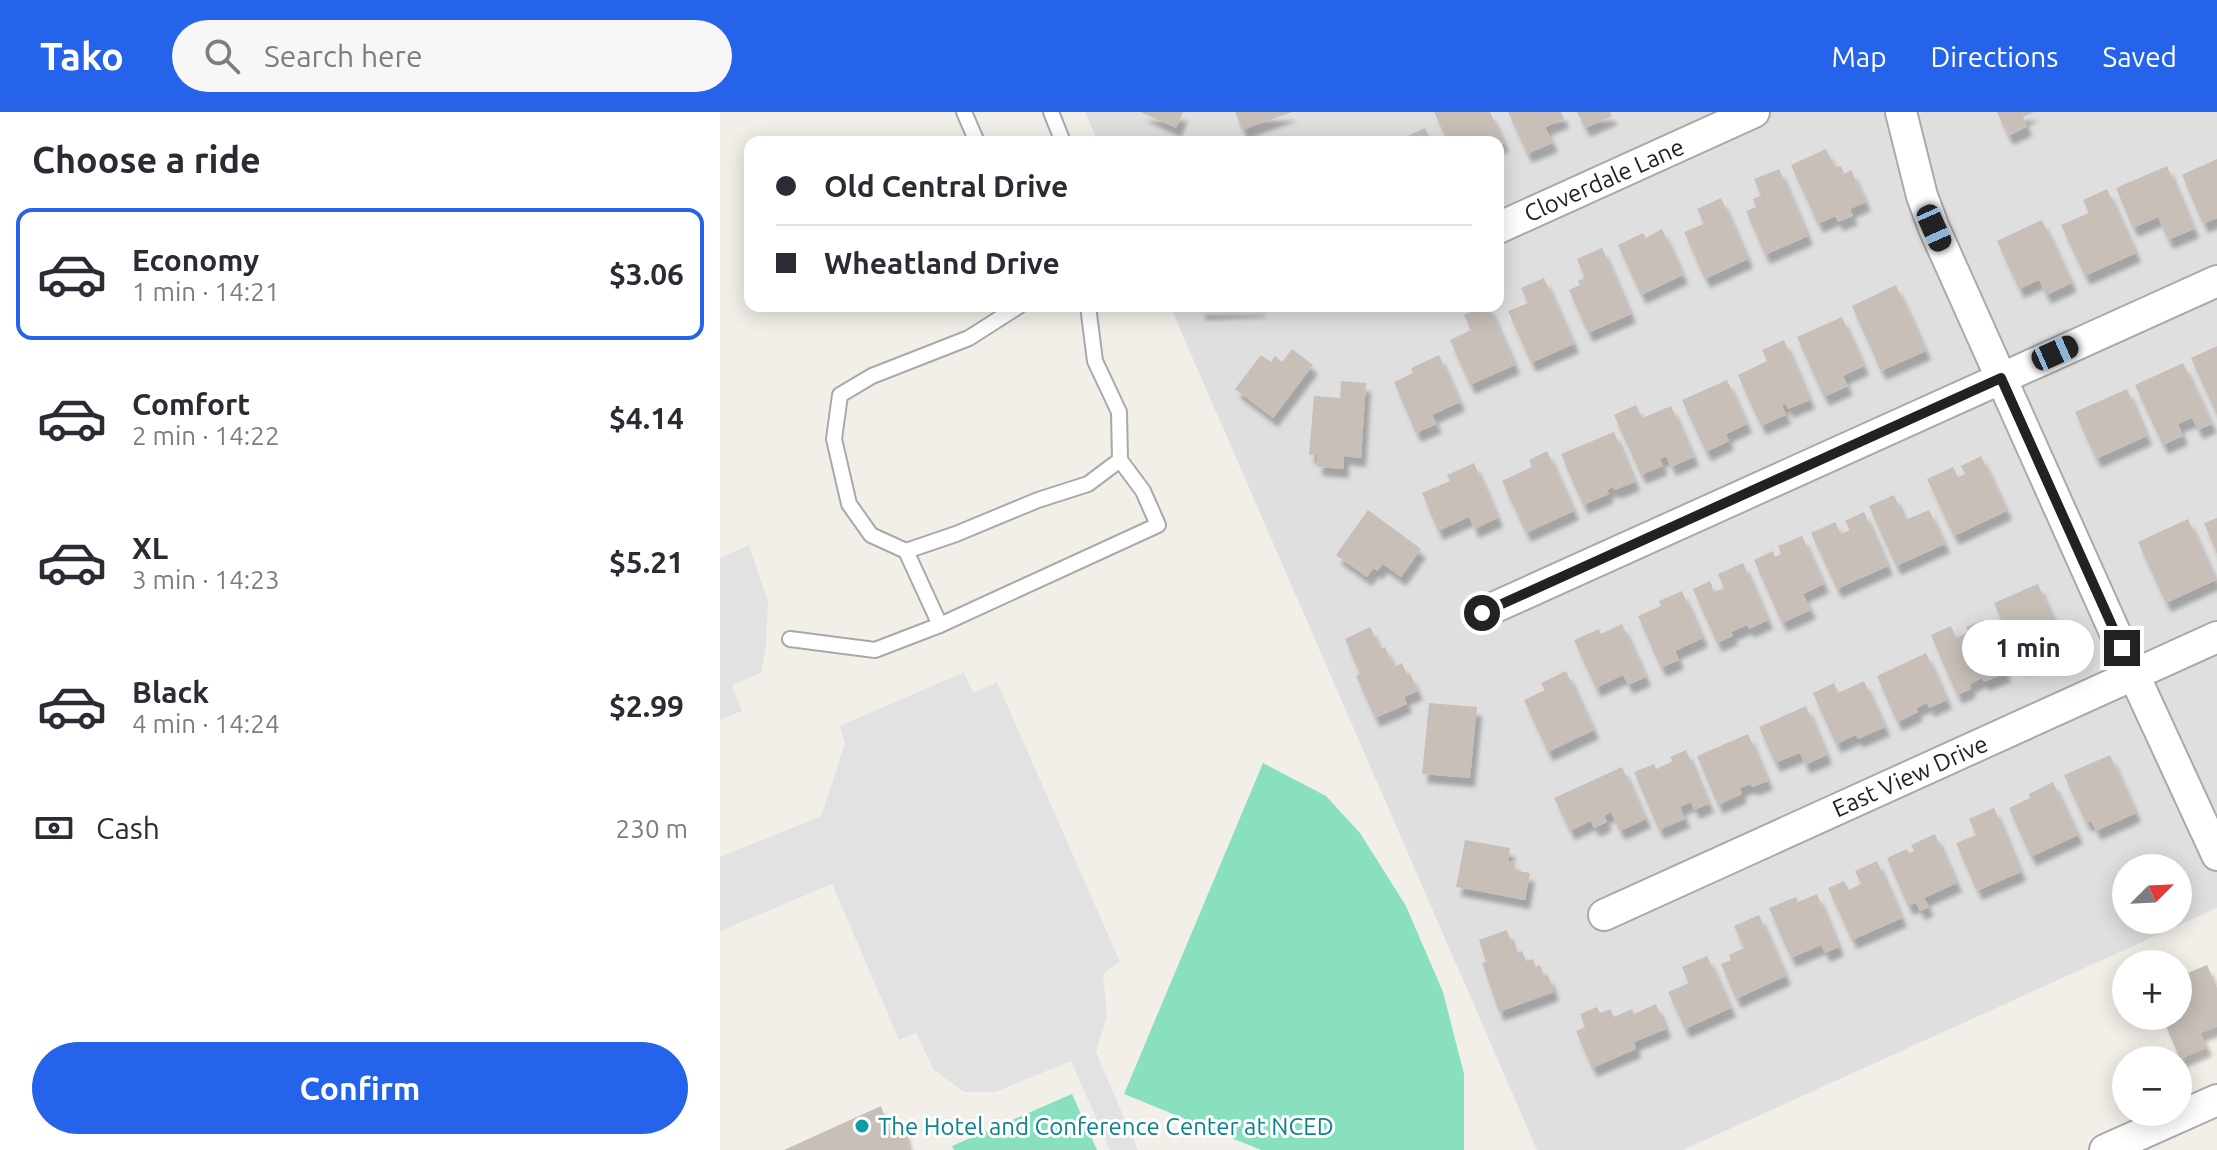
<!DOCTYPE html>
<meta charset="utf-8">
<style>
:root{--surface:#fff;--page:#f7f7f7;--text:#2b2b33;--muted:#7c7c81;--line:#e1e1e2;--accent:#2563eb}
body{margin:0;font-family:Ubuntu,sans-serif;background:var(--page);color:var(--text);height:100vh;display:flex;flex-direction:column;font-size:30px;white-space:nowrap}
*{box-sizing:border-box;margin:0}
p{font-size:26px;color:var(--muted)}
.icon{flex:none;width:44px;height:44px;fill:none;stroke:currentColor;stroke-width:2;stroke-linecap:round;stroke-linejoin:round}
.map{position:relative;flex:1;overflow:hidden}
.sheet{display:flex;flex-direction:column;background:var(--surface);width:720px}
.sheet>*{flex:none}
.banner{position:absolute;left:24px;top:24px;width:760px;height:176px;border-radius:16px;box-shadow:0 4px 20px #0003;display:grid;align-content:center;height:176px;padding:0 32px;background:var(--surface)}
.needle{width:52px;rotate:66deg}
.tools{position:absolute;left:1392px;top:742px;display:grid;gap:16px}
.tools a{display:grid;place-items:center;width:80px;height:80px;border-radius:50%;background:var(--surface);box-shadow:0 4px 20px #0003;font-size:40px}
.end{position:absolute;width:36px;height:36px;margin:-18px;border:10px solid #222;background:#fff;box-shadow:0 0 0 4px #fff}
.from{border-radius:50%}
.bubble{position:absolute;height:56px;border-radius:28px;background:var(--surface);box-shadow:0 4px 20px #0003;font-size:26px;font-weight:600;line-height:56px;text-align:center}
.car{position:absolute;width:24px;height:48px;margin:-24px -12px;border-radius:10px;box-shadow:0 0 6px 2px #0007;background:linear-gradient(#222 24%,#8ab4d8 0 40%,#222 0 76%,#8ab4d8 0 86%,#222 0)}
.banner b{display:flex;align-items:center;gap:28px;height:76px;font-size:30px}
.banner b+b{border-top:2px solid var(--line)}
.banner i{width:20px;height:20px;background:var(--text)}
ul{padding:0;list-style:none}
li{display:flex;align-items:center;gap:24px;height:132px;margin:0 16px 12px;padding:0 16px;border:4px solid transparent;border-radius:16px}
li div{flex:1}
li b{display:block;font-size:30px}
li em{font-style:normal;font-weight:600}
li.selected{border-color:var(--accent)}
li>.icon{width:72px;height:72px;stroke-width:1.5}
h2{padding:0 32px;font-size:36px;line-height:96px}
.pay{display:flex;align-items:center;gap:20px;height:88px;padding:0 32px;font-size:30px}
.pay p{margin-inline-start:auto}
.cta{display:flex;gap:16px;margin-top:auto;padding:16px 32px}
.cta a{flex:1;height:92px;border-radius:48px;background:var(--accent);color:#fff;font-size:32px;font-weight:600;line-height:92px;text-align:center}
header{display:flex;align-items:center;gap:48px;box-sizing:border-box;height:112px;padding:0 40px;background:var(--accent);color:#fff}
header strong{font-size:38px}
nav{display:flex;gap:44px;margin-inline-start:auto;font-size:28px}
.search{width:560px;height:72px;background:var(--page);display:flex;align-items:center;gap:20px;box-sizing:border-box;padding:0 28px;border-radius:44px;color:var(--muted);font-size:30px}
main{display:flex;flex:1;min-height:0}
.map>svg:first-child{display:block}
</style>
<header>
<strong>Tako</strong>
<div class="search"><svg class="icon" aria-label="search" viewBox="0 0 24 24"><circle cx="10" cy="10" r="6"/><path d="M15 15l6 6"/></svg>Search here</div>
<nav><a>Map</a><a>Directions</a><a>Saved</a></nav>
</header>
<main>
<section class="sheet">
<h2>Choose a ride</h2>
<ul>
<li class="selected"><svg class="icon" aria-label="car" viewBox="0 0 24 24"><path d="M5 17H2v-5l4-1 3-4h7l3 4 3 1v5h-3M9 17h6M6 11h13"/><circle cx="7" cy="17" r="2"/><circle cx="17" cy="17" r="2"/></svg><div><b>Economy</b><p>1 min · 14:21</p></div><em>$3.06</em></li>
<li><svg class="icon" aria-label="car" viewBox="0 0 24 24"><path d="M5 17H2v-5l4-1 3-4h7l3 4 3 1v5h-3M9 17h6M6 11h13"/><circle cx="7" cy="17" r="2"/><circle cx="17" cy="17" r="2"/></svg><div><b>Comfort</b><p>2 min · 14:22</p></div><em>$4.14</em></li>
<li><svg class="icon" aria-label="car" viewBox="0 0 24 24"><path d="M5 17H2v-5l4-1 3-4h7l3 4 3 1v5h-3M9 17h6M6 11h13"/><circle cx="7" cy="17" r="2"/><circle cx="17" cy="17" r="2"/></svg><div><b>XL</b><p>3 min · 14:23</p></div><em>$5.21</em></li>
<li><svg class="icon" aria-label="car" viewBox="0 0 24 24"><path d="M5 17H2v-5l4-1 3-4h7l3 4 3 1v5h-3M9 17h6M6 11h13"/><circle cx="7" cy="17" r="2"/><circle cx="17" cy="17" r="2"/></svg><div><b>Black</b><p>4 min · 14:24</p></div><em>$2.99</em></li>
</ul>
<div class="pay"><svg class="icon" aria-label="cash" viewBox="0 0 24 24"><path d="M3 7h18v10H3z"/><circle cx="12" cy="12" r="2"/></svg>Cash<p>230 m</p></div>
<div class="cta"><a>Confirm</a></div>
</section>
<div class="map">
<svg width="1497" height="1038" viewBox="0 0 1497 1038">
<defs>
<filter id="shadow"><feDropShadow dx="5" dy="9" stdDeviation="2" flood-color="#0004"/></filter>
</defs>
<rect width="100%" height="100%" fill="#f2efe9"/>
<path fill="#e0dfdf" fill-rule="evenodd" d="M365,0H1497V796L963,1038H817L450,194H778V30H378ZM1406,756H1458V808H1406Z"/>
<g fill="#88e0be">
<polygon points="543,651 606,684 640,721 686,794 723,880 744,962 744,1038 541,1038 404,982"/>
<polygon points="352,982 377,1038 234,1038 232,1034"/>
</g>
<g fill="#e2e2e2">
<polygon points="29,433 48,489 46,534 41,561 12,573 22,599 0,608 0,446"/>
<polygon points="244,560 253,581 277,570 400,850 383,862 387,904 376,940 418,1038 390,1038 351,949 275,980 244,980 214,958 196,921 179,928 112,772 0,819 0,745 101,704 125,632 120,614"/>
</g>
<g fill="#c7bfb8" filter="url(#shadow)">
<polygon points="421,0 463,0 456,16"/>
<polygon points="515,0 572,0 522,18"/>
<polygon points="714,0 770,0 784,31 778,34 778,30 728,30"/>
<polygon points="788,0 841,0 844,7 825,15 833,31 807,42"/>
<polygon points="857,0 890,0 892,4 865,16"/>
<polygon points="1277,0 1314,0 1303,5 1307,15 1288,24"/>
<polygon points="705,16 712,30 674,30"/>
<polygon points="1106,37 1115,56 1121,54 1124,62 1131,58 1146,90 1130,97 1133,104 1118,110 1115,104 1098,112 1071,53"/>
<polygon points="1497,47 1497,106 1483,112 1462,63"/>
<polygon points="1447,54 1474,117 1448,128 1438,105 1413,116 1396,76"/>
<polygon points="1059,57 1088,124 1045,143 1026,99 1036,95 1033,87 1041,84 1034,67"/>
<polygon points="1387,77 1416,141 1365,164 1341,113 1369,101 1363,88"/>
<polygon points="1001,86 1028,147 985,167 964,120 984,112 977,97"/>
<polygon points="1322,108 1352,171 1326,183 1319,168 1299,177 1277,129"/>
<polygon points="942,117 963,163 921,183 898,133 923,121 926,126"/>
<polygon points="882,136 911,202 868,221 849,178 860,173 858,169 865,166 857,147"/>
<polygon points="824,166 854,232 811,251 788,199 808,191 801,176"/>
<polygon points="1176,173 1206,239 1161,259 1132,194"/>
<polygon points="480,194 540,194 540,196 481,199"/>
<polygon points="765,194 769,194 795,253 750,273 730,228 751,218 744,203"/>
<polygon points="1122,205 1144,254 1123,264 1128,274 1104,285 1077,225"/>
<polygon points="1064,228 1090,288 1068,297 1066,292 1062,293 1066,303 1041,314 1018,263 1047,249 1042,238"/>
<polygon points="1497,234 1497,303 1471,246"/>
<polygon points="572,237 593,253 553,306 515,277 541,243 551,250 555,244 562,250"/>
<polygon points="719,243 740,290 712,303 717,312 696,321 674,270 693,261 691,256"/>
<polygon points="1463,251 1492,312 1478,318 1472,306 1458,312 1463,324 1443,333 1415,273"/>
<polygon points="1007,268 1027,312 1006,322 1009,329 986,340 962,288"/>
<polygon points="621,269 646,271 641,346 624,344 624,357 597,355 598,343 589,343 594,284 620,286"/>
<polygon points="1407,277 1427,324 1376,347 1355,300"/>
<polygon points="916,293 922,306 951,294 974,345 951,355 946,344 940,347 943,354 921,363 894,303"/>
<polygon points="894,320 915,370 895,378 893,375 887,378 889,382 863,393 841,342"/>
<polygon points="827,339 854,399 806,421 782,369 812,355 809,348"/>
<polygon points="1261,344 1287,399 1234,424 1207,367 1233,355 1238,365 1245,362 1241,354"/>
<polygon points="754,351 778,406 754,417 749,405 718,419 702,381 730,369 727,363"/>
<polygon points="1174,383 1185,408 1209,398 1225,432 1176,454 1149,394"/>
<polygon points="648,398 701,437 681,465 663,452 657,459 654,456 647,465 616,443"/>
<polygon points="1144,400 1168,454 1117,477 1091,421 1115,410 1121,422 1130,418 1125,409"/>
<polygon points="1497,406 1497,442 1484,411"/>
<polygon points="1468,407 1496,468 1446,491 1418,430"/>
<polygon points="1082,424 1104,472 1083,482 1091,498 1062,511 1034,448 1053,439 1055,445 1061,442 1058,434"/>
<polygon points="1023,451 1048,508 1029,517 1027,513 1011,520 1013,524 997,531 973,477 990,469 994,480 1004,476 998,462"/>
<polygon points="1318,472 1336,514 1324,519 1327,527 1319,529 1326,544 1302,555 1274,491"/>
<polygon points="962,479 983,526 955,539 959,548 941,556 918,504 941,494 939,489"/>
<polygon points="1263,508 1286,561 1264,570 1262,566 1250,572 1251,577 1237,583 1211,523 1231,514 1236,526 1248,520 1246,515"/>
<polygon points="902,512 926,565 908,573 903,563 876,576 854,528 879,517 881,522"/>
<polygon points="650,515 660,537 665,535 674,555 682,551 687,563 690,562 698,579 684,585 687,592 655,606 636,564 640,562 625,527"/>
<polygon points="1206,541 1227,588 1209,596 1207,591 1196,596 1198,600 1177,610 1157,564"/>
<polygon points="846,559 874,618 828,640 804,588 825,578 821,571"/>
<polygon points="1144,569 1165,615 1138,627 1136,623 1116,632 1093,581 1114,571 1118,581"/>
<polygon points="709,591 757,595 750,666 702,662"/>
<polygon points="1086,594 1107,643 1085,653 1080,641 1055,651 1039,615"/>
<polygon points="1028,622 1048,669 1032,675 1031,672 1020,676 1022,682 998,693 977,644"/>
<polygon points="966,638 989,692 974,698 971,690 960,695 965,707 939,718 914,660 934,652 936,657 953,649 950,645"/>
<polygon points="1390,643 1416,701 1376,719 1371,709 1366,711 1344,663"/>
<polygon points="902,655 926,707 900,719 891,700 884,704 887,710 874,716 871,709 850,719 834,686"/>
<polygon points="1333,670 1358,723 1311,745 1289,696 1310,686 1309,682"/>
<polygon points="1274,696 1301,760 1257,779 1236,731 1256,723 1249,707"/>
<polygon points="1215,722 1237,771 1204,786 1209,795 1200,799 1196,791 1188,794 1167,746 1187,737 1189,741 1194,739 1191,733"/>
<polygon points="745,728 790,736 788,749 795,750 794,758 810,761 805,788 736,775"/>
<polygon points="1157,749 1182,806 1132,828 1108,776 1124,769 1129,778 1141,772 1135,759"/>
<polygon points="1097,782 1119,835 1105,841 1101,833 1071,846 1049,796 1076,785 1078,790"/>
<polygon points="1039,803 1066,864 1016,887 1001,852 1011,848 1009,843 1024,836 1014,814"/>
<polygon points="787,818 795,842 802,839 806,849 813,847 816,855 820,853 824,864 828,863 834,880 779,900 762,851 766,850 759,828"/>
<polygon points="987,844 1011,896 965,917 948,880 969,871 962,855"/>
<polygon points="1487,853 1497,876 1497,914 1480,921 1487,935 1460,947 1442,904 1458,904 1458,865"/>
<polygon points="936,892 946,917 914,930 916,937 872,956 856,919 865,915 860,902 877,895 880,901 890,897 894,905 912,897 914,902"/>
<polygon points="161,994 169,1017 182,1011 189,1038 64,1038"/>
</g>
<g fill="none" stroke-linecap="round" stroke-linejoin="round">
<defs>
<g id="lane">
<polyline points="244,0 257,30"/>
<polyline points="331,0 343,30"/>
<polyline points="186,439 151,423 129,392 114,327 120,283 152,264 249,226 299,194"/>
<polyline points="220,513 186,439 236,422 318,388 368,372 400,348"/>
<polyline points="70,527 155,538 220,513 438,413 423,379 400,348 399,300 375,249 368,194"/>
</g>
<g id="street">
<polyline points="1181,0 1202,84 1214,116 1414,563 1497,743"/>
<polyline points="778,116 1034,0"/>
<polyline points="762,501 1497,169"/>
<polyline points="884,803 1497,525"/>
<polyline points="1385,1038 1497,988"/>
</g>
</defs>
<use href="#lane" stroke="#a9a9a9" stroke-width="18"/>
<use href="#street" stroke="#a9a9a9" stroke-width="34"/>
<use href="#lane" stroke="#fff" stroke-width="14"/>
<use href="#street" stroke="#fff" stroke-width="30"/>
</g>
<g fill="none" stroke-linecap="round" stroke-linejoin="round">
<polyline stroke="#222" stroke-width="10" points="762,501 1281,266 1402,536"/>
</g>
<circle fill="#0f9aa8" stroke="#fff" stroke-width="3" cx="142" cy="1014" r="8"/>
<g text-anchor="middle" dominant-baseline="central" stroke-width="6" stroke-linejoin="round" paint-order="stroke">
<g font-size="24" fill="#222" stroke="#fff">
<text transform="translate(884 68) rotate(-24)">Cloverdale Lane</text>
<text transform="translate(1190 664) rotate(-24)">East View Drive</text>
</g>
<g font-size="24" fill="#0d838f" stroke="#fff" text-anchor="start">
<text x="158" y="1014">The Hotel and Conference Center at NCED</text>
</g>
</g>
</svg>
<div class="tools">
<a><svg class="needle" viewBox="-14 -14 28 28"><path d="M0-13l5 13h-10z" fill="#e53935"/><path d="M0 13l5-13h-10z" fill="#7c7c81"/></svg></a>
<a>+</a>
<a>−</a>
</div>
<i class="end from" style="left:762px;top:501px"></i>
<i class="end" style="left:1402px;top:536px"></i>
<div class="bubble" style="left:1242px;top:508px;width:132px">1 min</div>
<i class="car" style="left:1214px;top:116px;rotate:156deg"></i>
<i class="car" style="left:1335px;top:241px;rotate:66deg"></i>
<div class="banner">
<b><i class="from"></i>Old Central Drive</b>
<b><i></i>Wheatland Drive</b>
</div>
</div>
</main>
